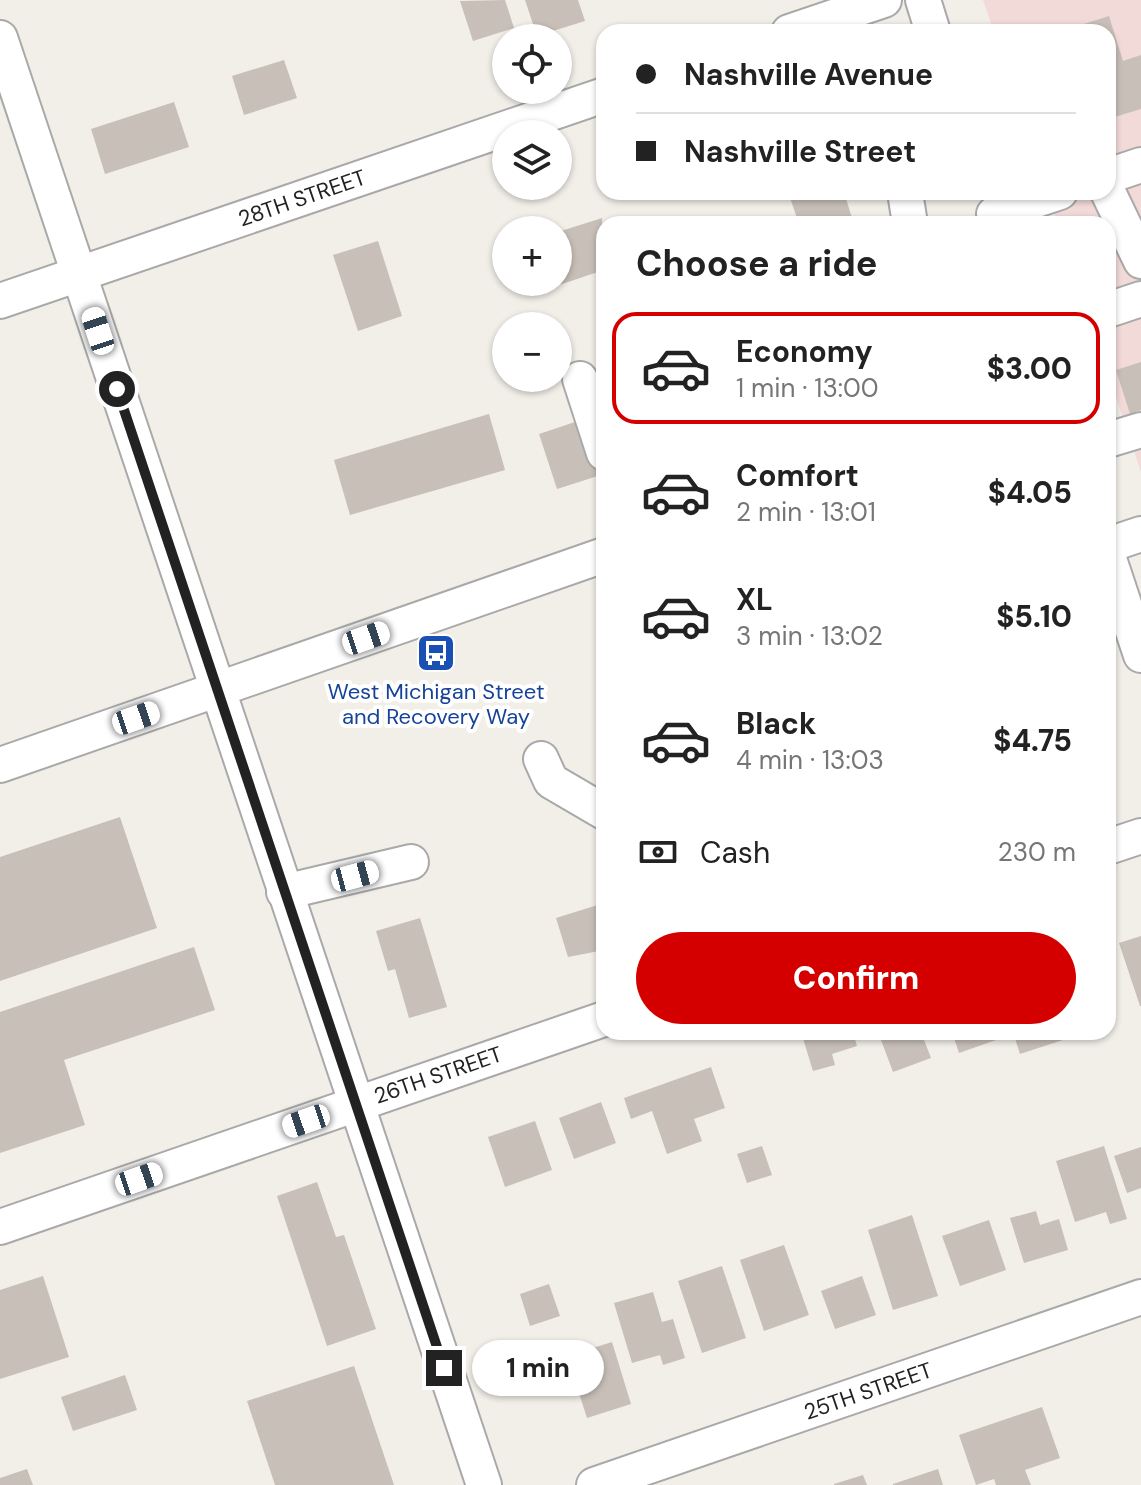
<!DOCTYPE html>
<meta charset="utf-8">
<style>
:root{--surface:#fff;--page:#f2f2f2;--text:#222;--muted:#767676;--line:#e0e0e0;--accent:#d40000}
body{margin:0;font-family:"DM Sans",sans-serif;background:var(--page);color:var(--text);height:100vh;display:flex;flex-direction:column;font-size:30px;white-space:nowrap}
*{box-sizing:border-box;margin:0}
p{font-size:26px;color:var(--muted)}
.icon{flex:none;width:44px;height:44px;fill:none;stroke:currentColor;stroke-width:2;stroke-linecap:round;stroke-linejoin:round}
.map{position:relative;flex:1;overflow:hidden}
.panel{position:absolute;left:596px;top:216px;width:520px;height:824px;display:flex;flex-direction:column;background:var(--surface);border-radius:24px;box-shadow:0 2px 6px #0004}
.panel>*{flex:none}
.hud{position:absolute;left:596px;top:24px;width:520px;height:176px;border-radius:24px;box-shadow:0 2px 6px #0004;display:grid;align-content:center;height:176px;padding:0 40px;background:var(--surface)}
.fabs{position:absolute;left:492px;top:24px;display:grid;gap:16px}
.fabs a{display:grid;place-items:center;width:80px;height:80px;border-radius:50%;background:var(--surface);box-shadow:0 2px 6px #0004;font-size:40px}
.end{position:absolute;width:36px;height:36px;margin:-18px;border:10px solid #222;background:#fff;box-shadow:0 0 0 4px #fff}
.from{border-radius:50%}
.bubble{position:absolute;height:56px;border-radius:28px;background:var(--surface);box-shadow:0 2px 6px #0004;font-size:26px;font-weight:800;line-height:56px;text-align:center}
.car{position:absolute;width:24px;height:48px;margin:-24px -12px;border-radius:10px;box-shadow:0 0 6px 2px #0007;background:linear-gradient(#fff 24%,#345 0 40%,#fff 0 76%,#345 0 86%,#fff 0)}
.hud b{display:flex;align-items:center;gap:28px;height:76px;font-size:30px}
.hud b+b{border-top:2px solid var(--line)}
.hud i{width:20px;height:20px;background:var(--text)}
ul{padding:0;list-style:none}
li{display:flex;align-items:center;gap:24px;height:112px;margin:0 16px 12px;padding:0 24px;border:4px solid transparent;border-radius:24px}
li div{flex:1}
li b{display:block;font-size:30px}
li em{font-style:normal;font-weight:800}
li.on{border-color:var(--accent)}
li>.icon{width:72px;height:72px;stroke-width:1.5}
h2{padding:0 40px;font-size:36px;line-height:96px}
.pay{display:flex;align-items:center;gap:20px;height:88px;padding:0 40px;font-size:30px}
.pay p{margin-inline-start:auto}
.primary-button{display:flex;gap:16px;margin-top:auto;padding:16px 40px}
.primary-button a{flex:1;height:92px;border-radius:48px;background:var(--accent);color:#fff;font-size:32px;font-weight:800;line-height:92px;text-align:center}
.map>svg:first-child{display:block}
</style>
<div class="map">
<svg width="1141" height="1485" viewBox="0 0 1141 1485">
<rect width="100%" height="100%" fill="#f2efe9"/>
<polygon fill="#f2dad9" points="983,0 1141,0 1141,472 1108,373 1108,224 1058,224 1047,192 1108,192 1108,32 994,32"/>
<g fill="#c7bfb8">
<polygon points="505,0 514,28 473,41 460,1"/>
<polygon points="525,0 578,0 585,21 537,36"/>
<polygon points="1109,16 1123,61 1141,55 1141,109 1108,119 1108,32 1062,31"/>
<polygon points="284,60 297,98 244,115 232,76"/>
<polygon points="174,102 189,147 105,174 91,129"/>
<polygon points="788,192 844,192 852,218 833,224 799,224"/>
<polygon points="602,218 604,270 550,288 548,282 558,282 558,232"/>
<polygon points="378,241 402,316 358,331 333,255"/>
<polygon points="1141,362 1141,410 1130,414 1116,370"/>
<polygon points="489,414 505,470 350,515 334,460"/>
<polygon points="587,418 604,474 557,489 539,434"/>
<polygon points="120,817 157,928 0,981 0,857"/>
<polygon points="604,903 604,950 568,957 556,918"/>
<polygon points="420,918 447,1007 409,1018 395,969 388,971 376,931"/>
<polygon points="1141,936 1141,1006 1140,1006 1119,943"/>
<polygon points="194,947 215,1010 64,1060 85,1125 0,1153 0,1012"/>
<polygon points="801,1032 853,1032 857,1046 832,1054 835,1065 813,1071"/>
<polygon points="878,1032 921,1032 931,1058 893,1072"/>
<polygon points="952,1032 997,1032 999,1039 959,1053"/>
<polygon points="1013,1032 1064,1032 1066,1039 1020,1054"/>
<polygon points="711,1067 725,1108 694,1119 702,1141 667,1154 652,1111 631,1119 624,1098"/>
<polygon points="601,1102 616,1143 574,1159 559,1118"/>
<polygon points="535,1121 552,1170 505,1187 488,1137"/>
<polygon points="762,1146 772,1175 747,1183 737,1154"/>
<polygon points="1104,1146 1127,1219 1110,1224 1106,1212 1075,1222 1056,1161"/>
<polygon points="1141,1147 1141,1188 1127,1193 1114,1156"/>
<polygon points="317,1182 336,1237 344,1235 376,1329 327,1346 277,1196"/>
<polygon points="1036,1211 1040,1225 1059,1219 1068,1250 1024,1263 1010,1218"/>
<polygon points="912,1215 938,1296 893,1310 868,1230"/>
<polygon points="989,1220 1006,1270 960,1286 942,1236"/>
<polygon points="784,1245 809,1315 764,1331 740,1260"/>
<polygon points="722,1266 746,1338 702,1353 678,1281"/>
<polygon points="43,1276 69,1357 0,1379 0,1290"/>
<polygon points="862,1276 876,1315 835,1329 821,1291"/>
<polygon points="549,1284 560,1316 530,1326 520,1294"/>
<polygon points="653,1292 662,1322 673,1319 685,1358 663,1365 660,1355 632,1363 614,1303"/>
<polygon points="612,1342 631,1404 587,1418 567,1356"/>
<polygon points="354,1366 394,1485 275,1485 247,1401"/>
<polygon points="125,1375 137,1410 73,1431 61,1397"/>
<polygon points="1042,1407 1060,1458 1025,1470 1031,1485 996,1485 994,1479 976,1485 959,1435"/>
<polygon points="27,1469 33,1485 0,1485 0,1478"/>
<polygon points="938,1469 943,1485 893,1485 893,1484"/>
<polygon points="863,1475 867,1485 834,1485 834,1484"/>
</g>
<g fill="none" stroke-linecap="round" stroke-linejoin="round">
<defs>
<g id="minor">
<polyline points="923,0 933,32"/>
<polyline points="789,32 884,0"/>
<polyline points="0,38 484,1485"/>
<polyline points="1108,176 1141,165"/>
<polyline points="905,192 910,224"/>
<polyline points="1108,192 1141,261"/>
<polyline points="994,214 1060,192"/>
<polyline points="0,301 604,95"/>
<polyline points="1108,310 1141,299"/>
<polyline points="580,379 604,453"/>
<polyline points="1108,440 1141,430"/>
<polyline points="1108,545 1141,534"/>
<polyline points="1108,556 1141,655"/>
<polyline points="541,759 551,781 604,812"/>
<polyline points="0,765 604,555"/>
<polyline points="1108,847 1141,836"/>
<polyline points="284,892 411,862"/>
<polyline points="0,1227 604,1019"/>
<polyline points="594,1485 1141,1297"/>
</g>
</defs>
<use href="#minor" stroke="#a9a9a9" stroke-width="38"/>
<use href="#minor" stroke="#fff" stroke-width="34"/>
</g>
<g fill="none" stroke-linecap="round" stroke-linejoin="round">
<polyline stroke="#222" stroke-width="10" points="117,389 444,1368"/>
</g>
<defs>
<symbol id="bus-square" viewBox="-11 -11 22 22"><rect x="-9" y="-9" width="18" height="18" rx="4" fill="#1a4fb4" stroke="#fff"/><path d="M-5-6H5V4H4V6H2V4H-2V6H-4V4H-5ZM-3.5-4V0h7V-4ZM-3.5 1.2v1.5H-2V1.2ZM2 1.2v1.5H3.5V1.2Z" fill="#fff"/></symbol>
</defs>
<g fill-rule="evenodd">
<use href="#bus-square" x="414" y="631" width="44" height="44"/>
</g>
<g text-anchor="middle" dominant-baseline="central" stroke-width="8" stroke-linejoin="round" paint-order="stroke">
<g font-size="22" fill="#222" stroke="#fff">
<text transform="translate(302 198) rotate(-19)">28TH STREET</text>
<text transform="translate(438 1075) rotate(-19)">26TH STREET</text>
<text transform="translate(868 1391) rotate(-19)">25TH STREET</text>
</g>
<g font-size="22" fill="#164399" stroke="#fff">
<text x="436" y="691">West Michigan Street<tspan x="436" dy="25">and Recovery Way</tspan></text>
</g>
</g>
</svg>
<div class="fabs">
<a><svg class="icon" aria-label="locate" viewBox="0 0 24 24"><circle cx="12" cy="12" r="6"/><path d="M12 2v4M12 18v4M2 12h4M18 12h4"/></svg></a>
<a><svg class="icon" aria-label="layers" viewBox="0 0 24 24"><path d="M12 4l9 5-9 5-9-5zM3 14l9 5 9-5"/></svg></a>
<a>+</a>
<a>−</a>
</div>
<i class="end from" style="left:117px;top:389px"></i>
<i class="end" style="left:444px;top:1368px"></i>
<div class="bubble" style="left:472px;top:1340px;width:132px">1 min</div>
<i class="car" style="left:98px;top:331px;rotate:342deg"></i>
<i class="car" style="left:366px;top:638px;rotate:71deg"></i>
<i class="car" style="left:136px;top:718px;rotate:71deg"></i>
<i class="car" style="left:355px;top:876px;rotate:75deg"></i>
<i class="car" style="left:306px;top:1121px;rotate:251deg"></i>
<i class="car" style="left:139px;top:1179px;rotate:71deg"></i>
<div class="hud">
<b><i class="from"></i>Nashville Avenue</b>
<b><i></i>Nashville Street</b>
</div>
<section class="panel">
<h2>Choose a ride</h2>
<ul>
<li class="on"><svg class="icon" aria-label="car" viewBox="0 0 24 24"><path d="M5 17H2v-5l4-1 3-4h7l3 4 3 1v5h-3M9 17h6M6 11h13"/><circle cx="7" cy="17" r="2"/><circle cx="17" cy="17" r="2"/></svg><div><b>Economy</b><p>1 min · 13:00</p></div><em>$3.00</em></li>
<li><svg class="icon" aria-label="car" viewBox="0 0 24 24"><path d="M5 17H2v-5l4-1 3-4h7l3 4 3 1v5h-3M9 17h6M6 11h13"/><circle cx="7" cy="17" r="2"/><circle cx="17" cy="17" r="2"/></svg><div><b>Comfort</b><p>2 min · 13:01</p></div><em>$4.05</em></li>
<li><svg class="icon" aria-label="car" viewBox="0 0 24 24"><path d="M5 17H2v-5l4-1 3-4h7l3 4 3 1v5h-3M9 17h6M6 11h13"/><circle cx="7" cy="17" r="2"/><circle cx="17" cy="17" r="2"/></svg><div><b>XL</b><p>3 min · 13:02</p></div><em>$5.10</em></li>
<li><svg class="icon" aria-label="car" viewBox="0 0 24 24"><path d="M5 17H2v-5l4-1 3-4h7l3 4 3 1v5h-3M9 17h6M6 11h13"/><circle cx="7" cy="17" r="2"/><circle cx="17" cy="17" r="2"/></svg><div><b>Black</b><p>4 min · 13:03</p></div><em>$4.75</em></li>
</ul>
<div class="pay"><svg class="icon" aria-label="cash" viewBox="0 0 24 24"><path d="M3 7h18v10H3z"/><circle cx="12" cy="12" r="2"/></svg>Cash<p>230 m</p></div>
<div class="primary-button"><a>Confirm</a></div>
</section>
</div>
